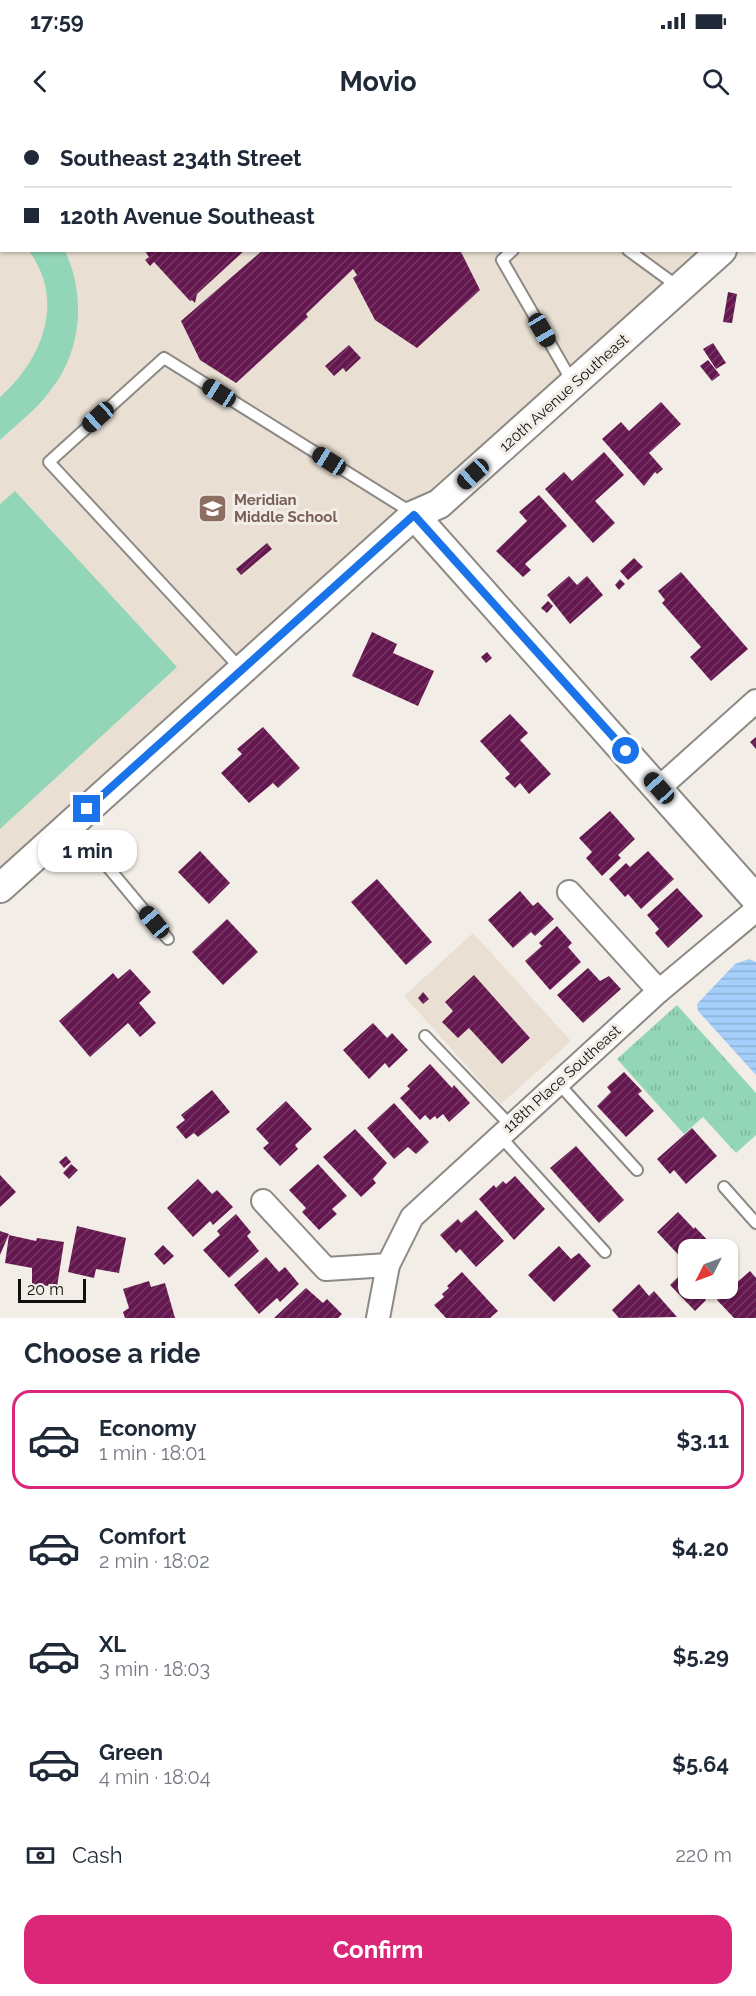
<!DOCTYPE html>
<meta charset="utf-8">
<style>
:root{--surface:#fff;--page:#f2f2f3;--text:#1f2937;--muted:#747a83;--line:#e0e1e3;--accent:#db2777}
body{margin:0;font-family:Raleway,sans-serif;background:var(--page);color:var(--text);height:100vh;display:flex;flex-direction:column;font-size:22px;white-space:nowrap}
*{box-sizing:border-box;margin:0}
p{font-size:20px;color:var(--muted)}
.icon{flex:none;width:33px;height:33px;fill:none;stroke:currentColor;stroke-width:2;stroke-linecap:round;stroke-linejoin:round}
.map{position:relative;height:1198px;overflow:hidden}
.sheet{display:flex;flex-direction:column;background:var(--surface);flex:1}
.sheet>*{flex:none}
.top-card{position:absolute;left:0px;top:0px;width:756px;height:132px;box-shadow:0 2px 4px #0004;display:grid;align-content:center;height:132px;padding:0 24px;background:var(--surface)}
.needle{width:39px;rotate:228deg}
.fabs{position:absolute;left:678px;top:1119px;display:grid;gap:12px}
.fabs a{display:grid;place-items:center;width:60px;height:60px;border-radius:12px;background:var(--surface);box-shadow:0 2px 4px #0004;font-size:30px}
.scale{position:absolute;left:18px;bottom:15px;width:68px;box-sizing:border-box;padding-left:6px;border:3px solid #11100e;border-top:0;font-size:16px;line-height:21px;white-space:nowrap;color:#11100e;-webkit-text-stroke:4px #f2ede7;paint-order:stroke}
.end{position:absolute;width:27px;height:27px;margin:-14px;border:8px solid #1a73e8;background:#fff;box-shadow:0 0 0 3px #fff}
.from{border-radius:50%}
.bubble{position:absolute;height:42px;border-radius:18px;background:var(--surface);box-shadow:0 2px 4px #0004;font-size:20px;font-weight:700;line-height:42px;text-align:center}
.car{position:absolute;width:18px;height:36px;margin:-18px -9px;border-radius:8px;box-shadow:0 0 4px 2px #0007;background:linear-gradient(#222 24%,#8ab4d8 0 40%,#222 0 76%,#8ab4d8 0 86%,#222 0)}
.top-card b{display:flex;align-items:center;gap:21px;height:57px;font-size:22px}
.top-card b+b{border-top:2px solid var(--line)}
.top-card i{width:15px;height:15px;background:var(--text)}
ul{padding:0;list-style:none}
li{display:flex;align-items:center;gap:18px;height:99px;margin:0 12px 9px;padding:0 12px;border:3px solid transparent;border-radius:18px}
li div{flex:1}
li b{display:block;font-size:22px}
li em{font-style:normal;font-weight:700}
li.selected{border-color:var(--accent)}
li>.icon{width:54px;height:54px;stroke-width:1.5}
h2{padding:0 24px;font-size:27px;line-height:72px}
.pay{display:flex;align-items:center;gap:15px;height:66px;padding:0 24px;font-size:22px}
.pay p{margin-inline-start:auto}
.action{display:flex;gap:12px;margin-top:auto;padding:12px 24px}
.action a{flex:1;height:69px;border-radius:18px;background:var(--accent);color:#fff;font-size:24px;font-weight:700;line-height:69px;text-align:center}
.status{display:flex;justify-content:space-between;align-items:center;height:42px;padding:0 30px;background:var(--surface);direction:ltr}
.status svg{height:16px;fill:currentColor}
header{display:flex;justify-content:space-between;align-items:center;height:78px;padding:0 24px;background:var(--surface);font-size:27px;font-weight:700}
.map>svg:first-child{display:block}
</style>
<div class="status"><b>17:59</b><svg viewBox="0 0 49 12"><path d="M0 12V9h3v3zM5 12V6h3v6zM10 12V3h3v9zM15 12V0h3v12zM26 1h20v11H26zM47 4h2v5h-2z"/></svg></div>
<header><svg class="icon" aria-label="back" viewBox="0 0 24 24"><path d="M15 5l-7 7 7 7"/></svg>Movio<svg class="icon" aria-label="search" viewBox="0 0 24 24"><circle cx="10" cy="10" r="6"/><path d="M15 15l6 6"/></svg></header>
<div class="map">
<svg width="756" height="1198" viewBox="0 0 756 1198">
<defs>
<pattern id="park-tufts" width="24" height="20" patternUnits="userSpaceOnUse" patternTransform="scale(1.5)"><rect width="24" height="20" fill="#93d6b7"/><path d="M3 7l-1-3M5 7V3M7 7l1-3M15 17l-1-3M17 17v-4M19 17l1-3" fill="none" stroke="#7eb79c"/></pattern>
<pattern id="water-rules" width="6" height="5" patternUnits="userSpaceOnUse" patternTransform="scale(1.5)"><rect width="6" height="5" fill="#a5cffa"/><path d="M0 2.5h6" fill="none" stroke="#8db1d5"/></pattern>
<pattern id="building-hatch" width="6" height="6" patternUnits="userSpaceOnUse" patternTransform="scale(1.5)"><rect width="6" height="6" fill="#651850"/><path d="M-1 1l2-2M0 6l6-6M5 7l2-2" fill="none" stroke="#763865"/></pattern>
</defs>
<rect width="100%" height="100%" fill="#f2ede7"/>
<g fill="#e9e0d3">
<polygon points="0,0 756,0 755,100 754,2 2,2 2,130 721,131 0,768"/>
<polygon points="473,813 571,921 501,984 404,876"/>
</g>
<g fill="#93d6b7">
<path d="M29,131H65C86,175 82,232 50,271C36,290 17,304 0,320V277C42,240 66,181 29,131Z"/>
<polygon points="15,371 177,547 0,709 0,384"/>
</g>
<polygon fill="url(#park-tufts)" points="677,885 756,973 756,1015 736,1033 703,997 684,1014 617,939"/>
<polygon fill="url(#water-rules)" points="749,839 756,842 756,955 698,891 697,884 735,844"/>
<g fill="url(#building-hatch)">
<polygon points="144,130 245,130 197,174 195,183 192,180 190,181 154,142 150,146 145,140 149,137"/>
<polygon points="263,130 460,130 480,170 417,228 375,200 353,158 357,155 353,149 306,194 308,197 236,263 200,240 181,201"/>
<polygon points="728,172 737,174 732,203 723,202"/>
<polygon points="713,223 726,243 716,249 703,229"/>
<polygon points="349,225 361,238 346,252 343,248 334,256 325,246"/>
<polygon points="708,240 720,255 712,261 700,246"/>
<polygon points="661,282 681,304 649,333 663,349 657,354 655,352 644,366 602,319 621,302 629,311"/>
<polygon points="604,332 624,355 595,381 615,403 593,423 545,369 564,352 572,361"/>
<polygon points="539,375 567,406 525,444 531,450 523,457 496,431 527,401 519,392"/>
<polygon points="267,423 272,429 241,455 236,449"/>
<polygon points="634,438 643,447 628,460 620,451"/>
<polygon points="681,452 748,529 711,561 690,537 701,527 662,483 665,480 658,471"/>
<polygon points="569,456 577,465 587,456 603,475 570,504 547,475"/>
<polygon points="620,459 625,464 619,470 615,465"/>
<polygon points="548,481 553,486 547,493 541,488"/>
<polygon points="372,512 397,524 393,533 434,551 418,586 352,556"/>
<polygon points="487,532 492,538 486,543 481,537"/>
<polygon points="510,594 528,613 520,620 551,654 529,674 520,663 515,668 505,658 510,654 480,621"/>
<polygon points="263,607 300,648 278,668 273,663 249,683 221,653 242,634 237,629"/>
<polygon points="756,617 756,629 750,622"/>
<polygon points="610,691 635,719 618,735 621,738 602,756 586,738 592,732 579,718"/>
<polygon points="200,731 230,763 209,784 178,752"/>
<polygon points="648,731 674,759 641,789 628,774 625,777 609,759 626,743 630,747"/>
<polygon points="377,759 432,822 406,845 351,782"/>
<polygon points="677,768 703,796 668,828 655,813 659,809 647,795"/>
<polygon points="520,771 533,786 538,782 554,799 535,816 531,812 513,828 488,800"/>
<polygon points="227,799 258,832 223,865 192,832"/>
<polygon points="557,806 572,823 568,827 581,842 550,870 525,841 542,826 539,823"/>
<polygon points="588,848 600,861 609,856 621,869 583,903 557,875"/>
<polygon points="130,849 151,872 139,883 156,903 140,917 128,903 90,937 59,901 113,853 118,859"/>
<polygon points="474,855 530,918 502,944 469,908 458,918 442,902 453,891 445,882"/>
<polygon points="423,872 429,879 423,884 418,878"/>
<polygon points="373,903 387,918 392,913 408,930 389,948 385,943 369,959 343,930"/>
<polygon points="430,944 452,968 454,965 470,983 449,1002 443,994 437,999 435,996 430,1000 425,995 420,1000 400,978 410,969 407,966"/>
<polygon points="624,952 642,971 638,974 654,991 626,1017 597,986 611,972 607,967"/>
<polygon points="212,970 230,992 198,1017 194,1013 186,1019 176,1007 185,1000 181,995"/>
<polygon points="286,981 312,1009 295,1025 298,1029 280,1046 263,1028 269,1023 256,1009"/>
<polygon points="394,983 429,1022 416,1034 408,1027 394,1039 367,1008"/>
<polygon points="692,1008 717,1036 686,1064 674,1050 670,1054 657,1039"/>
<polygon points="355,1009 387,1043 373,1059 376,1063 361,1077 323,1037"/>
<polygon points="576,1026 624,1080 599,1103 550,1048"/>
<polygon points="66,1036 71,1042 64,1048 59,1042"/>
<polygon points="71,1044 78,1050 69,1059 63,1053"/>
<polygon points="318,1044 347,1076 332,1089 337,1094 319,1110 302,1092 306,1088 289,1070"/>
<polygon points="0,1055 16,1072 0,1087"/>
<polygon points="515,1056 545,1089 514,1120 479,1079 494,1065 496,1068 503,1061 506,1064"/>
<polygon points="198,1059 212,1074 217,1070 233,1087 213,1105 210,1101 193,1117 167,1088"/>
<polygon points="476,1090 504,1121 476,1147 460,1129 456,1133 440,1115 458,1099 461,1103"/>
<polygon points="678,1092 694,1109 695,1107 717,1130 688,1130 688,1145 657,1112"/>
<polygon points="236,1094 251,1112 247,1116 259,1131 229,1158 203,1130 220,1115 217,1111"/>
<polygon points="77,1106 126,1118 119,1153 96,1149 94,1158 68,1152"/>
<polygon points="0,1111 9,1114 0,1135"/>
<polygon points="9,1115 36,1121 37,1118 64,1122 57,1167 32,1164 32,1148 5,1143"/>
<polygon points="163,1125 174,1136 164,1145 154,1134"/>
<polygon points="559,1126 571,1139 579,1133 591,1146 554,1182 528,1155"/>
<polygon points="266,1137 279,1152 285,1147 299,1164 280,1182 277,1178 259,1194 234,1165"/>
<polygon points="688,1147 688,1168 704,1168 699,1173 706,1180 695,1191 670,1165"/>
<polygon points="750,1151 756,1158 756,1198 734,1198 717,1180"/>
<polygon points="462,1152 498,1191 490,1198 446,1198 434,1185 444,1177 442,1174 449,1168 447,1166"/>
<polygon points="149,1161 151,1167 165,1163 175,1198 125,1198 123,1192 129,1188 123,1169"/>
<polygon points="639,1164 649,1176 654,1171 677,1197 619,1198 612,1190"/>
<polygon points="306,1168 323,1183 327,1179 342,1194 338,1198 274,1198"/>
</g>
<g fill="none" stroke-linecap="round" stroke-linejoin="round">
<defs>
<g id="service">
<polyline points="513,130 502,140 573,263"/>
<polyline points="628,130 680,168"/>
<polyline points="241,549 49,342 164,238 414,394"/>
<polyline points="72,704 168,819"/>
<polyline points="425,916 511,1006"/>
<polyline points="558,963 637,1050"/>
<polyline points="500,1016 605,1132"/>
<polyline points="724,1067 756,1103"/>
</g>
<g id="minor">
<polyline points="659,668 756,581"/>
<polyline points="569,772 659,871"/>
<polyline points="263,1081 326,1149 388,1145"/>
<polyline points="378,1198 388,1145 412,1097 659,871 756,790"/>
</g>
<g id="tertiary">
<polyline points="754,101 756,99"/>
<polyline points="414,395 756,779"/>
<polyline points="0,768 414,395 439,384 722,130"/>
</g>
</defs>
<use href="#service" stroke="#8d8984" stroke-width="14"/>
<use href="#minor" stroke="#8d8984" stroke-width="26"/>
<use href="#tertiary" stroke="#8d8984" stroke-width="32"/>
<use href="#service" stroke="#fff" stroke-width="10"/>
<use href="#minor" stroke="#fff" stroke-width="22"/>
<use href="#tertiary" stroke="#fff" stroke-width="28"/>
</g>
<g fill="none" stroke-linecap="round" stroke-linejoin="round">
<polyline stroke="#1a73e8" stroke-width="8" points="87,689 414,395 626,631"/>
</g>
<defs>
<symbol id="school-square" viewBox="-11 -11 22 22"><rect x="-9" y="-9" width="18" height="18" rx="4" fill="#8d6e63" stroke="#f2ede7"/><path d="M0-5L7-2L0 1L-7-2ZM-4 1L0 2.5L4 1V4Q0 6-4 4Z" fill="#fff"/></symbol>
</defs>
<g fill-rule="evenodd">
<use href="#school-square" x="196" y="372" width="33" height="33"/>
</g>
<g text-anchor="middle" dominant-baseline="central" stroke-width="6" stroke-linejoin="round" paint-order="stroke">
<g font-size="15" fill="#11100e" stroke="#f2ede7">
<text transform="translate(564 273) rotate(-42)">120th Avenue Southeast</text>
<text transform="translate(562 959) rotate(-42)">118th Place Southeast</text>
</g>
<g font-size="15" font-weight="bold" fill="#785e54" stroke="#f2ede7" text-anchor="start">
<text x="234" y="380">Meridian<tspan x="234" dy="17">Middle School</tspan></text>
</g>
</g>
</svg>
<div class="fabs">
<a><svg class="needle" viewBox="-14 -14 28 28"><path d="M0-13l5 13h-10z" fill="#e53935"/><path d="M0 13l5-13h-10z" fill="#747a83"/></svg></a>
</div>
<div class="scale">20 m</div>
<i class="end from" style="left:626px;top:631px"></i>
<i class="end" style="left:87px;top:689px"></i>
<div class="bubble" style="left:38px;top:710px;width:99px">1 min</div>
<i class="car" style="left:542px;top:210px;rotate:150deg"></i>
<i class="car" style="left:219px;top:273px;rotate:302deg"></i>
<i class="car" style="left:98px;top:297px;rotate:228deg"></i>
<i class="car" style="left:329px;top:341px;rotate:302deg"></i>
<i class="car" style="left:473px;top:354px;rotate:228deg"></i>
<i class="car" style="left:659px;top:668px;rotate:318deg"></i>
<i class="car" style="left:154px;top:802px;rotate:320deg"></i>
<div class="top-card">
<b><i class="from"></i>Southeast 234th Street</b>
<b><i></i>120th Avenue Southeast</b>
</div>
</div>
<section class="sheet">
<h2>Choose a ride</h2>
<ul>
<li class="selected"><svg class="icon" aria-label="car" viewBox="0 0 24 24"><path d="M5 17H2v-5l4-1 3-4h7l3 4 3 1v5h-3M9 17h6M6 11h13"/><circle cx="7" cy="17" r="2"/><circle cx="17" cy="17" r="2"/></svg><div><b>Economy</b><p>1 min · 18:01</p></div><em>$3.11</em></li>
<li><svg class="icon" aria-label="car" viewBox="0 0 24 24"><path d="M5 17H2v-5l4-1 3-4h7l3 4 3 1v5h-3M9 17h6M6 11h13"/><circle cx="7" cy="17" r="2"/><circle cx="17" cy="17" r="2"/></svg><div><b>Comfort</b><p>2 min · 18:02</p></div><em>$4.20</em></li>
<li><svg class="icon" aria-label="car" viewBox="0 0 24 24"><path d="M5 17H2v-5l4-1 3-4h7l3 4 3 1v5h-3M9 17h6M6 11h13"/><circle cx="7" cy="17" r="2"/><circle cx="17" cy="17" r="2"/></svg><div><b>XL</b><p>3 min · 18:03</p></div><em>$5.29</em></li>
<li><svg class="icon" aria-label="car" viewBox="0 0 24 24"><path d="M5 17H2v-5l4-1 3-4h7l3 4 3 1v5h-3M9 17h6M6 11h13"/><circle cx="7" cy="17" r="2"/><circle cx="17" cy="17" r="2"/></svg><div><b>Green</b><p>4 min · 18:04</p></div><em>$5.64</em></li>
</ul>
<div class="pay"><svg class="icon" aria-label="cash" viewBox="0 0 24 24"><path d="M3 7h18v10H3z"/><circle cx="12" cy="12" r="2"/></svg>Cash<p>220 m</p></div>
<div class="action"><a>Confirm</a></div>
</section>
